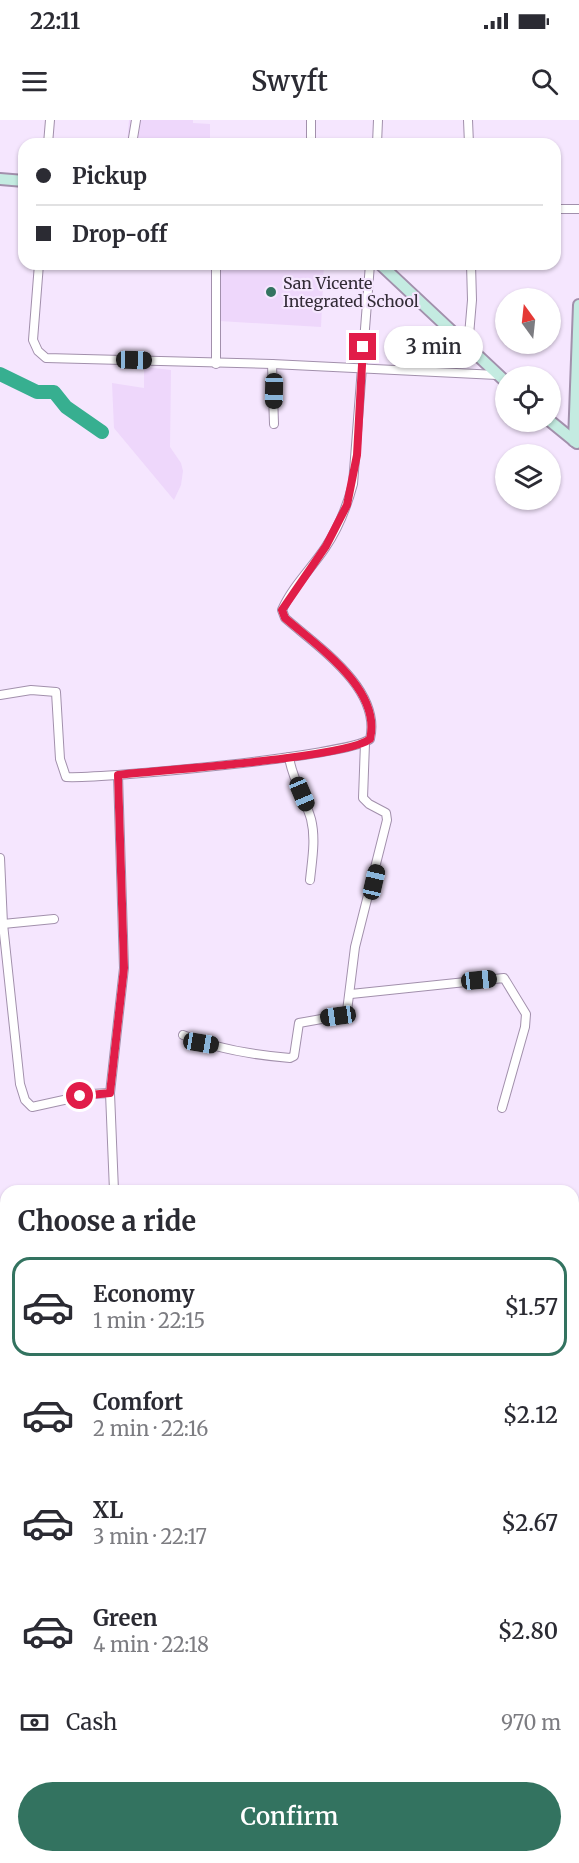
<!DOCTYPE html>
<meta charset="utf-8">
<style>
:root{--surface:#fff;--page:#f2f2f3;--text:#2b2b33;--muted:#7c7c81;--line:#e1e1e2;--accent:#337360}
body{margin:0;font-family:Merriweather,serif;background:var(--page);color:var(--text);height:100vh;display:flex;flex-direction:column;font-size:22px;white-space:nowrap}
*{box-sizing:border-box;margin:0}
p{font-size:20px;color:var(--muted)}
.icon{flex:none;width:33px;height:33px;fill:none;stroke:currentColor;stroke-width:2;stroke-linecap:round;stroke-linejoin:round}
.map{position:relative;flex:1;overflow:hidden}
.drawer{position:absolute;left:0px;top:1065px;width:579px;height:678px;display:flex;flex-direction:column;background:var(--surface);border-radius:18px 18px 0 0;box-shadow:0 2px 4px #0004}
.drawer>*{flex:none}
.top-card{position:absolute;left:18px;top:18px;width:543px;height:132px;border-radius:18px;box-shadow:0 2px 4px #0004;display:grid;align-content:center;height:132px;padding:0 18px;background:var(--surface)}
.needle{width:39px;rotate:345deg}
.fabs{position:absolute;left:495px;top:168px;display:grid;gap:12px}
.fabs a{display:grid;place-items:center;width:66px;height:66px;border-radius:50%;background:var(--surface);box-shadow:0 2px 4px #0004;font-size:30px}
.end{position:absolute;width:27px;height:27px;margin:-14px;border:8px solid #e11d48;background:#fff;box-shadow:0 0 0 3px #fff}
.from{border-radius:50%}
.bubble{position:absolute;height:42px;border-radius:21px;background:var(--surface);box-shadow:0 2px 4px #0004;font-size:20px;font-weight:600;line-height:42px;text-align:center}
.car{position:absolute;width:18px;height:36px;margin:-18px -9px;border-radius:8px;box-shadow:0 0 4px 2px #0007;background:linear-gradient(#222 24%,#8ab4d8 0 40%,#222 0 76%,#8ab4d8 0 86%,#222 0)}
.top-card b{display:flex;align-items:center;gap:21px;height:57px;font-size:22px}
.top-card b+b{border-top:2px solid var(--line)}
.top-card i{width:15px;height:15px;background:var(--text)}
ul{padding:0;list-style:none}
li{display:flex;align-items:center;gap:18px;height:99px;margin:0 12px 9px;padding:0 6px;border:3px solid transparent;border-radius:18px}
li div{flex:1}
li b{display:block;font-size:22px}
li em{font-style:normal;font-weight:600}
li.active{border-color:var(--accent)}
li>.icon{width:54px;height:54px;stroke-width:1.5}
h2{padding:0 18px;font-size:27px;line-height:72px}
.pay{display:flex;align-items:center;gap:15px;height:66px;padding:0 18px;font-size:22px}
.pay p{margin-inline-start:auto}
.action{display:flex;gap:12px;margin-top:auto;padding:12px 18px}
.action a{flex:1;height:69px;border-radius:36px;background:var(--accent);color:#fff;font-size:24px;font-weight:600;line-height:69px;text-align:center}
.status{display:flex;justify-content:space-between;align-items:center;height:42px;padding:0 30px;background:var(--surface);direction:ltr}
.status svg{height:16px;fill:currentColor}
header{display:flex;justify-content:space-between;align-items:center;height:78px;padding:0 18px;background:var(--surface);font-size:27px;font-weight:600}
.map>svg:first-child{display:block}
</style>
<div class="status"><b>22:11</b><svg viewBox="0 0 49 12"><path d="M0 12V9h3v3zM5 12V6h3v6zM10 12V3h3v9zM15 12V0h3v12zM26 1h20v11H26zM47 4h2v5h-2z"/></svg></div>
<header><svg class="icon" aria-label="menu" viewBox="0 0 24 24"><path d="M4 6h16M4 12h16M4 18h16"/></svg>Swyft<svg class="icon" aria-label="search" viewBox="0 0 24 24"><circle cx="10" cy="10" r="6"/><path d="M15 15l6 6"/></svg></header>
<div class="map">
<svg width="579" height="1743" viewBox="0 0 579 1743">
<rect width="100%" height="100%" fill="#f5e6fe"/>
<g fill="#eed7fb">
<polygon points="129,0 193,0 193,3 210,4 210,24 127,24"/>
<polygon points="220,144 324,144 321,207 219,201"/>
<polygon points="144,247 171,250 170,327 181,343 183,351 181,365 174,380 114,308 112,263 144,268"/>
</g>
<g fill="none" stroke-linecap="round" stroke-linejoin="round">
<g stroke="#37af90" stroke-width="14">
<polyline points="0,254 37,272 54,272 66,287 102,312"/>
<polyline points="573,1544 579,1542"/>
<polyline points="10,1743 18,1737"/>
</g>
<defs>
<g id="street">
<polyline points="311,0 311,24"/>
<polyline points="468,0 469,24"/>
<polyline points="48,24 50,0"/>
<polyline points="132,24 136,0"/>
<polyline points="377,24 378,0"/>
<polyline points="555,89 579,89"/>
<polyline points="39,144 33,220 38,231 46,238 272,244 497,255"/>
<polyline points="468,227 472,180 471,144"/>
<polyline points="216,244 216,144"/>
<polyline points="272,244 274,304"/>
<path d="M0,575L31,570L56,572L60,639L66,657C104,659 349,636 370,619C382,569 317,526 285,498L282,490C292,467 311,449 325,428C338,409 347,386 353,364L370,144"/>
<path d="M289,637C292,659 305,678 311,699C316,719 312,740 310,760"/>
<polyline points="0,738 3,804 20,964 25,980 32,987 91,974 110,973"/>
<polyline points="3,804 54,799"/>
<polyline points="351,874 504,858 526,894 525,907 502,988"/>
<path d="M183,915C216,929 254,935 290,938L294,936L299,903L338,896L347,891L355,827L387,700L386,693L369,684L363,678L365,623"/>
<polyline points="114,1071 110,973 124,848 118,655"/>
<polyline points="573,1251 579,1253"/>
<polyline points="0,1399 6,1398"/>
<polyline points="573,1602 579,1599"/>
<polyline points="335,1737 342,1743"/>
<polyline points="567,1737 570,1743"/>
</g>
<g id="secondary">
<polyline points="0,59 24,61"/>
<polyline points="380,144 506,262"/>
<polyline points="550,301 577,323"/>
<polyline points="574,321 579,185"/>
<polyline points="0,1133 6,1135"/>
<polyline points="573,1300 579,1301"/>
<polyline points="0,1464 6,1494"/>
<polyline points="0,1651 6,1647"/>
</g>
</defs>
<use href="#street" stroke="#a290ac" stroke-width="10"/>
<use href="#secondary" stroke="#a290ac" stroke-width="14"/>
<use href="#street" stroke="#fff" stroke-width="8"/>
<use href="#secondary" stroke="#c4ebe1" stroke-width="10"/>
</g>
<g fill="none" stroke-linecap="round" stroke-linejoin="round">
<path stroke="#e11d48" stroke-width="8" d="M80,976L110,973L124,848L118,655C160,650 347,638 370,619C382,569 317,526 285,498L282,490L326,426L347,385L357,335L363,227"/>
</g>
<circle fill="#337360" stroke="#f5e6fe" stroke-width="2" cx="271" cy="172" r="6"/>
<g text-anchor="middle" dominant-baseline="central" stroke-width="4.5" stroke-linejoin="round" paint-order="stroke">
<g font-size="16" fill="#332c37" stroke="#f5e6fe" text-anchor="start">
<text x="283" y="163">San Vicente<tspan x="283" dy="18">Integrated School</tspan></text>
</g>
</g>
</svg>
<div class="fabs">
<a><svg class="needle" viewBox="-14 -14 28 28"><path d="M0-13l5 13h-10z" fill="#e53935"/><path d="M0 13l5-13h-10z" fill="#7c7c81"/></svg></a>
<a><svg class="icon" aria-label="locate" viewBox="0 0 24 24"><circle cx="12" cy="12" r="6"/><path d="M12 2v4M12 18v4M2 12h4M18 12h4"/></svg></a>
<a><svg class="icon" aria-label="layers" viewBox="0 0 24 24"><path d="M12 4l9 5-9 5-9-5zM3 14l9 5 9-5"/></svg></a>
</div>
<i class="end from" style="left:80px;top:976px"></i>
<i class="end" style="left:363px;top:227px"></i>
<div class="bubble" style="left:384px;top:206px;width:99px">3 min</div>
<i class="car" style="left:134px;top:240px;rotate:91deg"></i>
<i class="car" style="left:274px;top:271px;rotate:181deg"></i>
<i class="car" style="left:302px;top:674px;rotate:157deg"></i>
<i class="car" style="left:374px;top:762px;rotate:13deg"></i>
<i class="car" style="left:479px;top:860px;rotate:84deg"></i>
<i class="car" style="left:338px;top:896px;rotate:262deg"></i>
<i class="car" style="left:201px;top:923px;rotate:99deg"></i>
<div class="top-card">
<b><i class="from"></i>Pickup</b>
<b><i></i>Drop-off</b>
</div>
<section class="drawer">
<h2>Choose a ride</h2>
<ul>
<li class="active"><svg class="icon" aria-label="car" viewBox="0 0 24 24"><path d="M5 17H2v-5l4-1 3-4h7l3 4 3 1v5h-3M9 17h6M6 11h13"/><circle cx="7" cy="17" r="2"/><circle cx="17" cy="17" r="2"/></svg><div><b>Economy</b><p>1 min · 22:15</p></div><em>$1.57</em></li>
<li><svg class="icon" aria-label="car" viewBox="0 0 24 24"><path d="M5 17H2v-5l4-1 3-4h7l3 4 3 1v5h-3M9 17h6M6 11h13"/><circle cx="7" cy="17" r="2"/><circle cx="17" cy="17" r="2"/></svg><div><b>Comfort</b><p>2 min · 22:16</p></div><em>$2.12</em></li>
<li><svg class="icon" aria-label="car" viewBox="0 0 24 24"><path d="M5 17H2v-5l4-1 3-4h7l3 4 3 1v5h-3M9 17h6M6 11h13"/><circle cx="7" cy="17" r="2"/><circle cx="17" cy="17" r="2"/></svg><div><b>XL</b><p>3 min · 22:17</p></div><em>$2.67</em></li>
<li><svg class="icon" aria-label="car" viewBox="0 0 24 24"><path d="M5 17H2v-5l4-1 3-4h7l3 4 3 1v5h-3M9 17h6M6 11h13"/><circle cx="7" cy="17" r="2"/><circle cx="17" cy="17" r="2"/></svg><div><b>Green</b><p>4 min · 22:18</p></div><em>$2.80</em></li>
</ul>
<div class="pay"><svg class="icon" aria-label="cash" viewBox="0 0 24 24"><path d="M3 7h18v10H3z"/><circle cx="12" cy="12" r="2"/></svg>Cash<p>970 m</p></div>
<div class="action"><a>Confirm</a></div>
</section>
</div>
